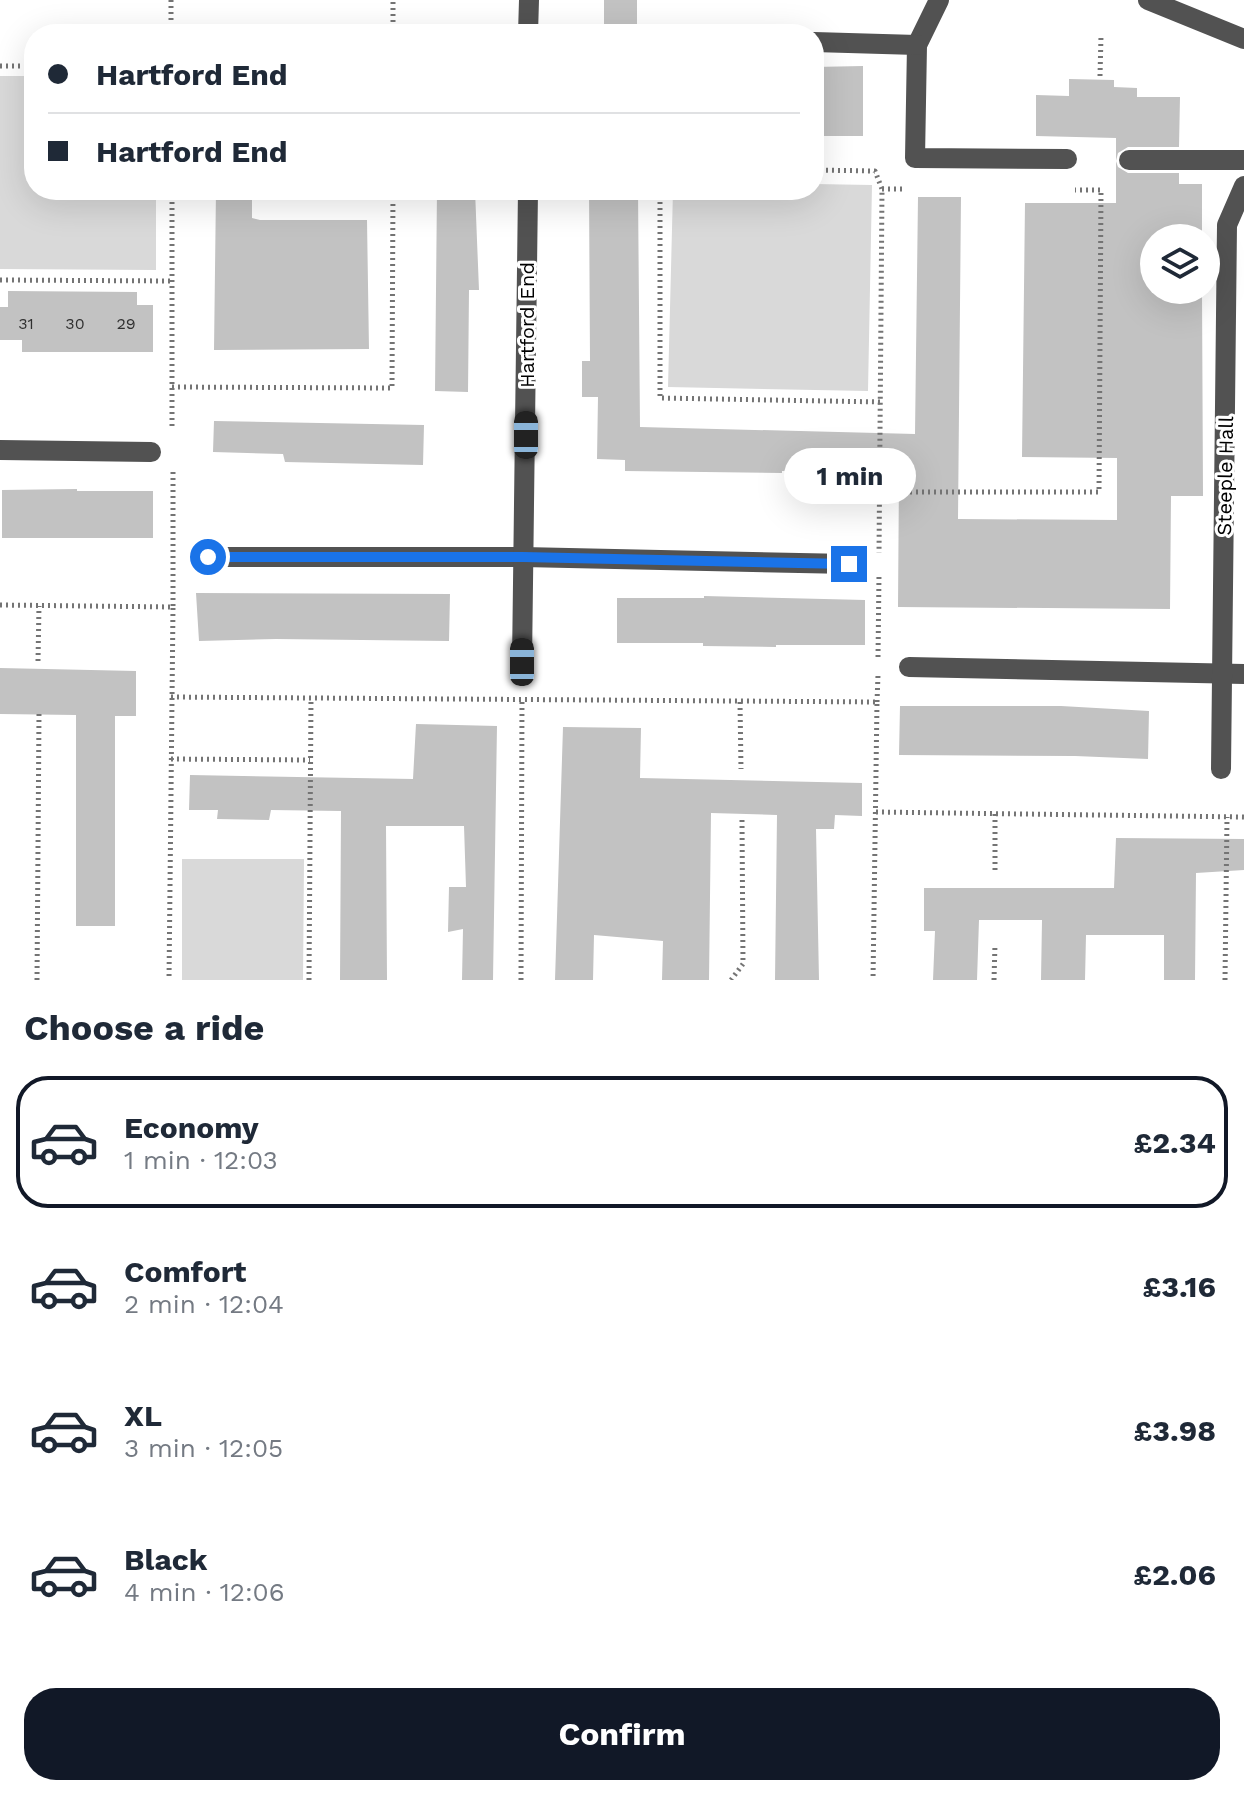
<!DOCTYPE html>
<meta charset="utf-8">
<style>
:root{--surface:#fff;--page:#f6f6f7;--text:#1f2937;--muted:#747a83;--line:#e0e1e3;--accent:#111827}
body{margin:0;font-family:"Work Sans",sans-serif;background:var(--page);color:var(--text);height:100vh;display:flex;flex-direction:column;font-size:30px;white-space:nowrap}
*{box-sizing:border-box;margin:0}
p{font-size:26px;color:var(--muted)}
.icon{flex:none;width:44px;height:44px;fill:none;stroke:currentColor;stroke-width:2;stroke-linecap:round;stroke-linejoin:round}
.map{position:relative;height:980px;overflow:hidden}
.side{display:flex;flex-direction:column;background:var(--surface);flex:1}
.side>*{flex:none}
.guide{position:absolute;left:24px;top:24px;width:800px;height:176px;border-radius:32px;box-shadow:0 8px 32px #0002;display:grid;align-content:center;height:176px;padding:0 24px;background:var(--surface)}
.tools{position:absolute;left:1140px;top:224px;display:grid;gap:16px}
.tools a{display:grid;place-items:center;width:80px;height:80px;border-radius:50%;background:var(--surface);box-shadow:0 8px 32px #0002;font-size:40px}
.end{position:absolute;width:36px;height:36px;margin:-18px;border:10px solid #1a73e8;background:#fff;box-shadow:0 0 0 4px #fff}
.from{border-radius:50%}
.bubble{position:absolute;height:56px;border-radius:28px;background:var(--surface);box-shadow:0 8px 32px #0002;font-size:26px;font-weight:700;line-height:56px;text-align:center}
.car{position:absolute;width:24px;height:48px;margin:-24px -12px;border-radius:10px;box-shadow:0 0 6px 2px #0007;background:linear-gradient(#222 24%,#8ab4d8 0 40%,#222 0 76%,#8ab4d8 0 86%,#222 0)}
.guide b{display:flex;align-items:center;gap:28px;height:76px;font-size:30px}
.guide b+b{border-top:2px solid var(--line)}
.guide i{width:20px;height:20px;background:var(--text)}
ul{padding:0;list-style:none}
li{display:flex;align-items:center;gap:24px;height:132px;margin:0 16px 12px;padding:0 8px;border:4px solid transparent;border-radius:32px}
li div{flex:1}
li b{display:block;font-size:30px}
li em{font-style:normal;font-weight:700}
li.on{border-color:var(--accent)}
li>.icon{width:72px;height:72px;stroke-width:1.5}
h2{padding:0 24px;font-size:36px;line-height:96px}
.cta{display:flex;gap:16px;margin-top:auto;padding:16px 24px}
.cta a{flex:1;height:92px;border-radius:32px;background:var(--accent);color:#fff;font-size:32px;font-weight:700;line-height:92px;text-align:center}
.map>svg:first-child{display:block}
</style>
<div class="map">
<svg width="1244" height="980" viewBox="0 0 1244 980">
<rect width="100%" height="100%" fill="#fff"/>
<g fill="#d9d9d9">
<polygon points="0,76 34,76 34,190 156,190 156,270 0,269"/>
<polygon points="814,184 872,185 868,391 668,387 673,190 814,190"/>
<polygon points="182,859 304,859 303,980 182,980"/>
</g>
<g fill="#c2c2c2">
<rect x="604" y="0" width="33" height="34"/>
<polygon points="863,66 863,136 814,136 814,67"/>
<polygon points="1069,79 1114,80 1114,87 1137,88 1137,97 1180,97 1179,147 1128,147 1118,153 1116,161 1118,167 1128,173 1179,173 1179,184 1202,184 1202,238 1154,238 1154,290 1202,290 1203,496 1171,496 1170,609 898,607 899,474 782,471 782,473 625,471 625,460 597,459 598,397 582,397 582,361 590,361 589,190 638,190 640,427 915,434 918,197 961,197 958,519 1117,520 1117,458 1022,457 1025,203 1116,203 1116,138 1036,136 1036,95 1069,96"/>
<polygon points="216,190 252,190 252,218 260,220 367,220 369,349 214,350"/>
<polygon points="437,190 475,190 479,290 469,290 468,392 435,391"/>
<polygon points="8,291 137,292 137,305 153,305 153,352 22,352 22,340 0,340 0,307 8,307"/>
<polygon points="214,421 424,425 423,465 285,462 283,454 213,452"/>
<polygon points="77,489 77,491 153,491 153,538 2,538 2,490"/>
<polygon points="196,593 450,594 449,641 276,639 199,641"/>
<polygon points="704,596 865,600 865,645 776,645 776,647 703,646 703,643 617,643 617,598 704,598"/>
<polygon points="0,668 136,671 136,716 115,716 115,926 76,926 76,715 0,714"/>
<polygon points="900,706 1061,706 1149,711 1148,759 1075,756 899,755"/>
<polygon points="416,724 497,726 493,980 462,980 463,929 448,932 449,887 466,887 464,826 386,826 387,980 340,980 341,811 271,810 269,820 217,819 218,810 189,810 190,775 413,779"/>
<polygon points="563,727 641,728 640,778 862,783 862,816 835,815 834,829 816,829 819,980 775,980 777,815 711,813 709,980 662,980 663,941 594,935 593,980 555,980"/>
<polygon points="1116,838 1244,839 1244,870 1196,873 1195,980 1164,980 1164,935 1086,935 1085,980 1041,980 1042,920 979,920 977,980 933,980 935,931 924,931 924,888 1114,888"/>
</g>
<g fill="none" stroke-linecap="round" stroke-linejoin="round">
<g stroke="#747474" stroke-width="5" stroke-dasharray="2 4" stroke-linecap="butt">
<polyline points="171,0 171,34"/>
<polyline points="393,34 393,0"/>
<polyline points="0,66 34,66"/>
<polyline points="1100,76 1101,36"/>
<polyline points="814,170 875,171 882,189 879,553"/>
<polyline points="882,189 905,189"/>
<polyline points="172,190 172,430"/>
<polyline points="660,190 660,398 881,402"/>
<polyline points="0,280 172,281"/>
<polyline points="172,387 392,388 393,190"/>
<polyline points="173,472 173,607"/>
<polyline points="880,492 1099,492 1101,190 1075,190"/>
<polyline points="0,605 173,607 169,980"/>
<polyline points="878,657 879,575"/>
<polyline points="38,661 39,606"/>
<polyline points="171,697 877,702 873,980"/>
<polyline points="740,702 741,769"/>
<polyline points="877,702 878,675"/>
<polyline points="171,759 310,760"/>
<polyline points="876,812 1244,817"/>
<polyline points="995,814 995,872"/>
<polyline points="37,980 39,714"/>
<polyline points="309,980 311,699"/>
<polyline points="521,980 522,700"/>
<polyline points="731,980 743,964 742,820"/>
<polyline points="994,980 995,944"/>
<polyline points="1225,980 1227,817"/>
</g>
<g stroke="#525252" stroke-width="20">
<polyline points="939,0 917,45 915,158 1067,159"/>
<polyline points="1148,0 1244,39"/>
<polyline points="528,34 529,0"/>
<polyline points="814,42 917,45"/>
<polyline points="1129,160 1244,160"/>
<polyline points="0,450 151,452"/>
<polyline points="208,557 523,557 849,564"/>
<polyline points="522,662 528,190"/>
<polyline points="909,667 1244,674"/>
<polyline points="1221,769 1227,225 1244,186"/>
</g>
</g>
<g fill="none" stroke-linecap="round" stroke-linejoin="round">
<polyline stroke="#1a73e8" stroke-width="10" points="208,557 523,557 849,564"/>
</g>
<g text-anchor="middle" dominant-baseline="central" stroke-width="6" stroke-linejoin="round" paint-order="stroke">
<g font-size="16" fill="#303030">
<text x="26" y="323">31</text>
<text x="75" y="323">30</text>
<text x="126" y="323">29</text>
</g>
<g font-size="20" fill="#000" stroke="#fff">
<text transform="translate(527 325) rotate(-90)">Hartford End</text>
<text transform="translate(1225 476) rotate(-89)">Steeple Hall</text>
</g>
</g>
</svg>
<div class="tools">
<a><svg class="icon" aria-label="layers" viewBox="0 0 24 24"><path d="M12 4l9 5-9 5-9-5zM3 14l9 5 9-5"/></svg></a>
</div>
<i class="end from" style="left:208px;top:557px"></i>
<i class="end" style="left:849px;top:564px"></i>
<div class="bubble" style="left:784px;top:448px;width:132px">1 min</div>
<i class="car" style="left:526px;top:435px;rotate:0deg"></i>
<i class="car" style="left:522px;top:662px;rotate:0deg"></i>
<div class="guide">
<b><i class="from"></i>Hartford End</b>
<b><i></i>Hartford End</b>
</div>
</div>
<section class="side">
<h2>Choose a ride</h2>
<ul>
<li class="on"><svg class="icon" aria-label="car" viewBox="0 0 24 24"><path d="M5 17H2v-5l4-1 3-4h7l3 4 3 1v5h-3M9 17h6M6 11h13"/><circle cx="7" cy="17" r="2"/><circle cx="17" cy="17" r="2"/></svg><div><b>Economy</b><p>1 min · 12:03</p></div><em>£2.34</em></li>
<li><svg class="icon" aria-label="car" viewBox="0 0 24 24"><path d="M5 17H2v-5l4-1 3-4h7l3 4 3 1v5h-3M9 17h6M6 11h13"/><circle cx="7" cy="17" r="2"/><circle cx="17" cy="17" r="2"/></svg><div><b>Comfort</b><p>2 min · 12:04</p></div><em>£3.16</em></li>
<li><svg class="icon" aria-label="car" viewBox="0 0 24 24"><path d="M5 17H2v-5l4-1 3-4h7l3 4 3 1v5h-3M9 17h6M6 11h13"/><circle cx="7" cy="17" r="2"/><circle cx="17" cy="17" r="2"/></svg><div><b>XL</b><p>3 min · 12:05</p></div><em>£3.98</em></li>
<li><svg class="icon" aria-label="car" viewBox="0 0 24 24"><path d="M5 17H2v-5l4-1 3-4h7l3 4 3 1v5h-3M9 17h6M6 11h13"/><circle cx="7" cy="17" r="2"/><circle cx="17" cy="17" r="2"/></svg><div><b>Black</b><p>4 min · 12:06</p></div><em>£2.06</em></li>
</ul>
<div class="cta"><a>Confirm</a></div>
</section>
